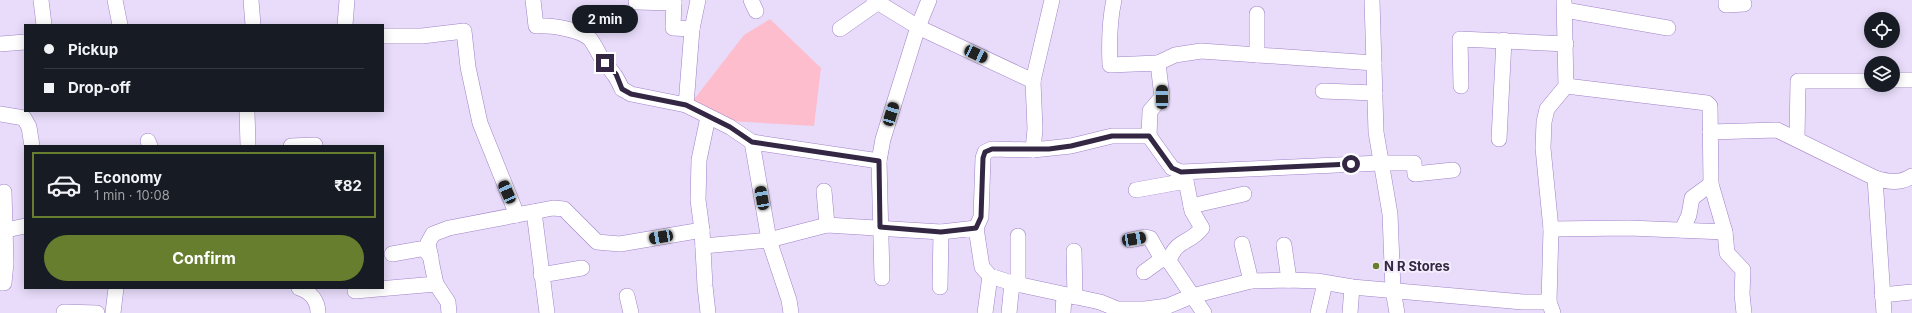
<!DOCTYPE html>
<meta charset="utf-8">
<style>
:root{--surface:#171b24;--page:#20242c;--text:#f1f3f6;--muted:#9ea1a6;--line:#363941;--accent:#687e2f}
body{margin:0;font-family:Inter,sans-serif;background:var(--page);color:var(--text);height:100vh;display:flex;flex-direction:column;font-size:15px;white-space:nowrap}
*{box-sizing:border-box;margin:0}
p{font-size:13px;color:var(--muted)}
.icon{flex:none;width:22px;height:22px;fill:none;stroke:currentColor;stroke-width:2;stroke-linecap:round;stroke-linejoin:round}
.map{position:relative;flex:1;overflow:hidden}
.panel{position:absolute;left:24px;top:145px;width:360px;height:144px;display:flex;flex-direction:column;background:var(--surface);border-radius:0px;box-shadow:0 2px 10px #0003}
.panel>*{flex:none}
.hud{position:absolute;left:24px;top:24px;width:360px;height:88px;border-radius:0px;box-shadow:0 2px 10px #0003;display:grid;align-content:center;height:88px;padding:0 20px;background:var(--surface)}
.tools{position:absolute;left:1864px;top:12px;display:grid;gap:8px}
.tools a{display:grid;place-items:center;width:36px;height:36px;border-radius:50%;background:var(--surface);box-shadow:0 2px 10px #0003;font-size:20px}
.end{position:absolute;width:18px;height:18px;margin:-9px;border:5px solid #332744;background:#fff;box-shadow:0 0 0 2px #fff}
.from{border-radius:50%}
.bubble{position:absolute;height:28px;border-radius:14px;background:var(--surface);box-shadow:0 2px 10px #0003;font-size:13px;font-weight:700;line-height:28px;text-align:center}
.car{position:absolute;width:12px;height:24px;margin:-12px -6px;border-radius:5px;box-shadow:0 0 3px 1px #0007;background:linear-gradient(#222 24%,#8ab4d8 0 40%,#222 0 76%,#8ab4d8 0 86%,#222 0)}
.hud b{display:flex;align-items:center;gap:14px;height:38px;font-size:15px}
.hud b+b{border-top:1px solid var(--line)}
.hud i{width:10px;height:10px;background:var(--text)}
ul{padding:7px 0 0;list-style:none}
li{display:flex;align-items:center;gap:12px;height:66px;margin:0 8px 6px;padding:0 12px;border:2px solid var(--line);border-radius:0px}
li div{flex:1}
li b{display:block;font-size:15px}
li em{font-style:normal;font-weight:700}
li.active{border-color:var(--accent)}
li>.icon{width:36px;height:36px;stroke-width:1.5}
.primary-button{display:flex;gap:8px;margin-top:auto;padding:8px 20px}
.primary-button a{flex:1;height:46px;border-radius:24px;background:var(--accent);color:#fff;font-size:16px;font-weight:700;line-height:46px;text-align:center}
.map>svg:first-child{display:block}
</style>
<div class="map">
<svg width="1912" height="313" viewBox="0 0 1912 313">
<rect width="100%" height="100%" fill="#e8dcfa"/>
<polygon fill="#fdbdcd" points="770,19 821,68 814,126 730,121 692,102 744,35"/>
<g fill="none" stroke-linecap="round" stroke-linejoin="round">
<defs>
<g id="minor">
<polyline points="41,0 44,25"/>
<polyline points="115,0 120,25"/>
<polyline points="251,0 253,25"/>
<path d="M533,0L536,26C549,25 580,29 590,39C596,46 599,56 605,63C614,74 616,76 622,89L631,94L686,105L730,127L752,142L769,240L789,300L791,313"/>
<polyline points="674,0 673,28 692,29"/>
<polyline points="751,0 756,11"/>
<polyline points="874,0 918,27 1033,81 1035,129 1033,150 1071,146 1112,136 1149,136 1172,168 1181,172 1381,163 1414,163 1415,174 1453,170"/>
<path d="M1114,0C1109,22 1109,43 1110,65L1158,63L1162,97L1150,111L1149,136"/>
<polyline points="1372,0 1376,132 1390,214 1393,290 1397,313"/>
<polyline points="1726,0 1726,5 1744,4"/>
<polyline points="636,2 674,3"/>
<polyline points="1565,10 1668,28"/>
<polyline points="1257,14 1257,55"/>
<polyline points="345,25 347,0"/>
<polyline points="840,29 877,3"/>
<polyline points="383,36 422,36 464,31 468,67 480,123 517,215"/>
<polyline points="0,44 25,42"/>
<polyline points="1158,63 1175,55 1201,51 1374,63"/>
<polyline points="1893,80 1912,80"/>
<polyline points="1033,81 1052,0"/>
<polyline points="1461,86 1460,39 1566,44"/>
<polyline points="1566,86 1707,103 1710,106 1711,184 1725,232 1727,253 1743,270 1742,294 1744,313"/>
<polyline points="1323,91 1375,93"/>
<polyline points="686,105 692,29 698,0"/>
<polyline points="247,111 248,146"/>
<polyline points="0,114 24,118 29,127 32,146"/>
<polyline points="708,117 699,160 698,200 702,230 705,286 708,313"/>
<path d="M1710,132L1777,130L1875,178C1888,182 1900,184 1912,176"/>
<polyline points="1499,139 1504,40"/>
<polyline points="1797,139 1798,81 1871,81"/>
<polyline points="148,141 150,146"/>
<polyline points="752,142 879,161"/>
<polyline points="291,146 315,145"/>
<path d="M1181,172L1186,181L1192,211L1202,228C1190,244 1176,239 1169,261L1204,313"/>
<polyline points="1875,178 1884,313"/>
<polyline points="1136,190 1186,181"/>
<polyline points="824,191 827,225"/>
<polyline points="1191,206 1244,194"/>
<polyline points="534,212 547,313"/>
<polyline points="976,228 981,217 983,158 985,152 992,149 1033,150"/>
<polyline points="1551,229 1629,228 1725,232"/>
<polyline points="1682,230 1689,215 1692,198 1711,184"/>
<polyline points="0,235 11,229 25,226"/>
<polyline points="1018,236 1018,285"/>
<polyline points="1130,240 1145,237 1150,238 1162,259 1169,261"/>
<polyline points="1242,244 1251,281"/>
<polyline points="1284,245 1289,280"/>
<polyline points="703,246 769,240 827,225 941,232 976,228 982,267 990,276 1012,283 1100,302 1117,309 1145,309 1168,306 1192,296 1251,281 1289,280 1317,281 1352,287 1523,302 1549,302 1553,313"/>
<polyline points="1074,251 1075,297"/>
<polyline points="392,254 420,249 425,250 431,257"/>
<polyline points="1144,272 1162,259"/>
<polyline points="541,275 582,268"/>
<polyline points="882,278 879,161 883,139 918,27 929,0"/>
<polyline points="0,283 4,283 6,263 4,192"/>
<polyline points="940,287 941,232"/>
<path d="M299,288C311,292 318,301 318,313"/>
<polyline points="355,291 436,284"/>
<polyline points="1882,295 1912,292"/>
<polyline points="627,296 631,313"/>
<polyline points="1549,302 1551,229 1543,148 1544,122 1547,109 1566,86 1564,0"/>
<polyline points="64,312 97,313"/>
<polyline points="113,313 116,288"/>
<polyline points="449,313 448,302 436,284 432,265 428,243 433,234 449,228 553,208 564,209 597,242 620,244 702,230"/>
<polyline points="985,313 990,276"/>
<polyline points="1009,313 1012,283"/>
<polyline points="1063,313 1064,295"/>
<polyline points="1318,313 1325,283"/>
<polyline points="1350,313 1352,287"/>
</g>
</defs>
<use href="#minor" stroke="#a082c8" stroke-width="16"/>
<use href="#minor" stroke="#fff" stroke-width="15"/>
</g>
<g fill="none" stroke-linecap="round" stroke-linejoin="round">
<polyline stroke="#332744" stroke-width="5" points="605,63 616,74 622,89 631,94 686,105 730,127 752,142 879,161 880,227 941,232 976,228 981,217 983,158 985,152 992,149 1049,149 1071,146 1112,136 1149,136 1172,168 1181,172 1351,164"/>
</g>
<circle fill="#687e2f" stroke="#f2ecfb" stroke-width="1.5" cx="1376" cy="266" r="4"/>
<g text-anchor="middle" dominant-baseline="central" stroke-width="4" stroke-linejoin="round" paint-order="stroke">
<g font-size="13" font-weight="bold" fill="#332744" stroke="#f2ecfb" text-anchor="start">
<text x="1384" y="266">N R Stores</text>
</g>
</g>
</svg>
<div class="tools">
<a><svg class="icon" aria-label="locate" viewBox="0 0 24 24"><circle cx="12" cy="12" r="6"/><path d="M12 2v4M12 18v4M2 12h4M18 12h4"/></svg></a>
<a><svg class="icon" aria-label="layers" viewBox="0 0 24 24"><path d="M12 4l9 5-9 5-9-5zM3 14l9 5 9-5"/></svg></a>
</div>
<i class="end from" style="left:1351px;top:164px"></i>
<i class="end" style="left:605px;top:63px"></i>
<div class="bubble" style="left:572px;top:5px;width:66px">2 min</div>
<i class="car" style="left:976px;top:54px;rotate:115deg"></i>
<i class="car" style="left:1162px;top:97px;rotate:0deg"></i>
<i class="car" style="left:891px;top:114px;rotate:17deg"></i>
<i class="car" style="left:507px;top:192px;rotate:336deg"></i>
<i class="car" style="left:762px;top:198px;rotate:350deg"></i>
<i class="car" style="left:661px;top:237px;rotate:260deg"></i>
<i class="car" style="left:1134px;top:239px;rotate:80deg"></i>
<div class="hud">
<b><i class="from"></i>Pickup</b>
<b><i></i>Drop-off</b>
</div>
<section class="panel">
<ul>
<li class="active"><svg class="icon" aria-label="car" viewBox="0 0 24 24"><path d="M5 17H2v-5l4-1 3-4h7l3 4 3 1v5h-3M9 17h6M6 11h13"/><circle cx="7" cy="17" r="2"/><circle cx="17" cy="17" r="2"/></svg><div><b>Economy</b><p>1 min · 10:08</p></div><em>₹82</em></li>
</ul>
<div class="primary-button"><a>Confirm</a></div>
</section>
</div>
